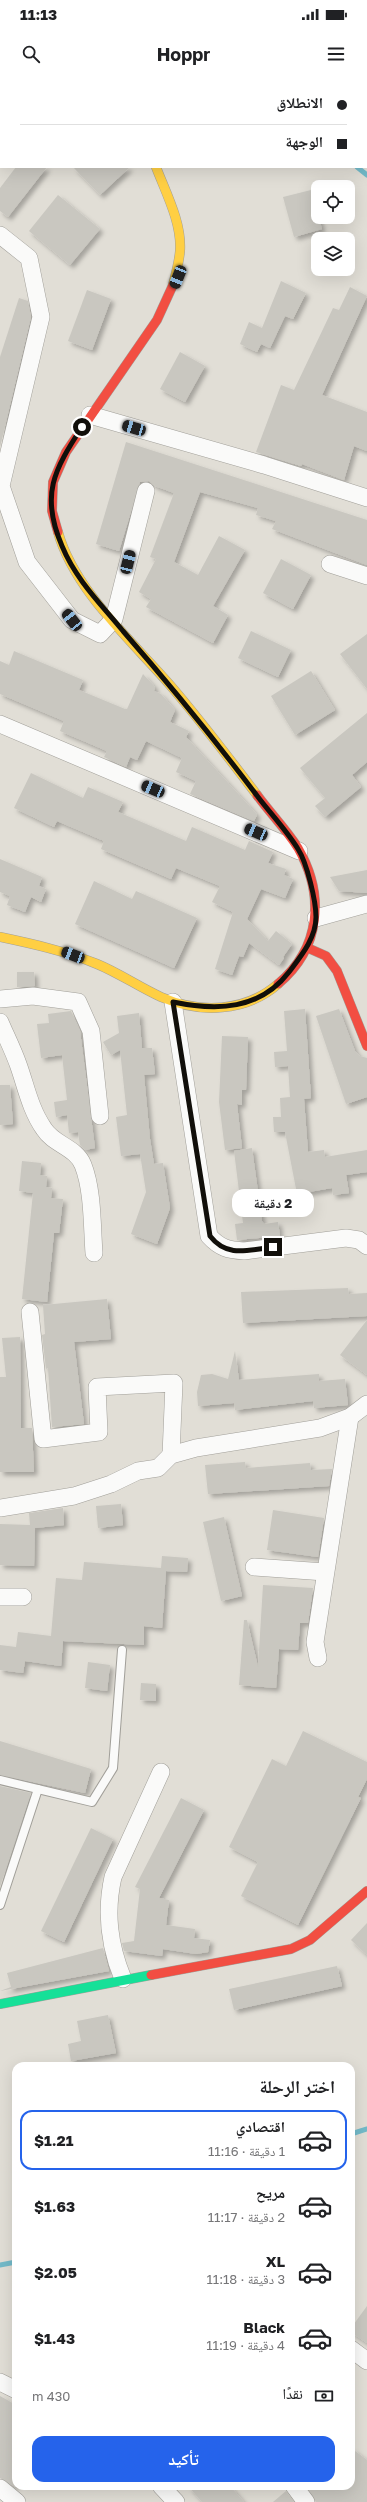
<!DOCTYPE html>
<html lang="ar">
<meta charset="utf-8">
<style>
:root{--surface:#fff;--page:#f2f2f2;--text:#202124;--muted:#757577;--line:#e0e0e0;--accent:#2563eb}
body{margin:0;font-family:"Golos Text","Noto Naskh Arabic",sans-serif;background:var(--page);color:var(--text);direction:rtl;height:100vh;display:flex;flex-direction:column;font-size:15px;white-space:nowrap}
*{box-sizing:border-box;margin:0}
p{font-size:13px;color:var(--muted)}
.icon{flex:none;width:22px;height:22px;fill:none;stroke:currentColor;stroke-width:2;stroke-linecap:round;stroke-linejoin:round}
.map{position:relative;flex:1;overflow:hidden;direction:ltr}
.panel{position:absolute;left:12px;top:1982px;width:343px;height:428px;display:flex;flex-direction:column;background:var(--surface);border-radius:12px;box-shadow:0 4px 16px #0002;direction:rtl}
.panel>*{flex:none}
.top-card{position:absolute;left:0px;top:0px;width:367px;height:88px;box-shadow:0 4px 16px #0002;direction:rtl;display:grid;align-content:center;height:88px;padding:0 20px;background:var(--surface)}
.tools{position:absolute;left:311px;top:100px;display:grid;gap:8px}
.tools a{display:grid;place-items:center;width:44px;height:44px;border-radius:8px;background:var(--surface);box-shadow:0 4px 16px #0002;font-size:20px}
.end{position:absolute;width:18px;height:18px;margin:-9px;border:5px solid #110f0a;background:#fff;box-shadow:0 0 0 2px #fff}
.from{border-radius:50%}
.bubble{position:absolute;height:28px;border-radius:12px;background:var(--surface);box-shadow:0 4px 16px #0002;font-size:13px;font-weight:700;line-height:28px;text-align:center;direction:rtl}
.car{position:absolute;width:12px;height:24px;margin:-12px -6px;border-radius:5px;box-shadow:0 0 3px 1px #0007;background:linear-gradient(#222 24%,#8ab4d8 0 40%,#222 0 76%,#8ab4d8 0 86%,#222 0)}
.top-card b{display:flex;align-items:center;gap:14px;height:38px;font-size:15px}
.top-card b+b{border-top:1px solid var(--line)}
.top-card i{width:10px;height:10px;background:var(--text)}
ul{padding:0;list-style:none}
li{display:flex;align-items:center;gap:12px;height:60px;margin:0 8px 6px;padding:0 12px;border:2px solid transparent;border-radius:12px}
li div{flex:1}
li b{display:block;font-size:15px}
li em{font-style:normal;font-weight:700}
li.current{border-color:var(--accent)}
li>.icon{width:36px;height:36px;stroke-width:1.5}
h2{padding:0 20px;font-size:18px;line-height:48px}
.pay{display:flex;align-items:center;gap:10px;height:44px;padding:0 20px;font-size:15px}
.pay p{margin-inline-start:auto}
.cta{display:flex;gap:8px;margin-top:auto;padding:8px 20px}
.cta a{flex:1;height:46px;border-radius:12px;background:var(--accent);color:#fff;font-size:16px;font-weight:700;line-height:46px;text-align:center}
.status{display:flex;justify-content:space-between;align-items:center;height:28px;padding:0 20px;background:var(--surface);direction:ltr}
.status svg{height:11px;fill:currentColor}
header{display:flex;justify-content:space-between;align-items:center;height:52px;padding:0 20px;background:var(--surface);font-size:18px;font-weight:700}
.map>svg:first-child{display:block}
</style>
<div class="status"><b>11:13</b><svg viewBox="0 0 49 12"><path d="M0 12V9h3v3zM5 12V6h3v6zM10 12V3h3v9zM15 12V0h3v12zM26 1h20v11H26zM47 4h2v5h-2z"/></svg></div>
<header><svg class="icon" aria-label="menu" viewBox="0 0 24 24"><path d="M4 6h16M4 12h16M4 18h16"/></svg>Hoppr<svg class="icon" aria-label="search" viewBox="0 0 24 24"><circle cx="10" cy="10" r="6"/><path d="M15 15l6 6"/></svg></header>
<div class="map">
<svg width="367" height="2422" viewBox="0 0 367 2422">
<defs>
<filter id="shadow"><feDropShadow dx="3.5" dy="3.5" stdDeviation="2" flood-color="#0004"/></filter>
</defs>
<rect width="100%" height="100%" fill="#e1ded6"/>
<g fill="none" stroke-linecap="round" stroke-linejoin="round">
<g stroke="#73bac9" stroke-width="5">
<polyline points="195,0 198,1"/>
<polyline points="357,87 367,95"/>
<polyline points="351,2054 367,2049"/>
<polyline points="0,2185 16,2182"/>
</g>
</g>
<g fill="#c9c7c0" filter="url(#shadow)">
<polygon points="16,87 47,87 8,137 0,131 0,108"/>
<polygon points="73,87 130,87 100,115"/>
<polygon points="311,110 322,149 294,157 283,117"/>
<polygon points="58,115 100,149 70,185 29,151"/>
<polygon points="281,201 306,213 293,239 285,236 270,268 261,264 257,272 240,264 249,242 262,248"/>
<polygon points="350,207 367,216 322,315 367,332 367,371 354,366 344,400 302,384 301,386 256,372 281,305 294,310 333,228 339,230"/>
<polygon points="87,210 111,219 92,270 68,261"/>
<polygon points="19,218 28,221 31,237 0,367 0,277"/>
<polygon points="180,272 205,286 185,322 160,309"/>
<polygon points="126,362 367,440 367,485 272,449 276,441 256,435 258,428 200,412 174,482 198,495 219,456 245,470 213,526 228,535 213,563 146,527 151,519 139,512 156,479 150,477 174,413 155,406 149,401 140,402 119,471 96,464"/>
<polygon points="281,479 311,495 293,529 263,513"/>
<polygon points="251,551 291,570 278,597 238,578"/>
<polygon points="367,554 367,609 340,574"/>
<polygon points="14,571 83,600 79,610 125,629 127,629 143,594 155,607 154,611 161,614 175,630 170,642 189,651 186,657 252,729 257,735 254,741 190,714 196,701 176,692 182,678 146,661 137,680 130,677 126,687 104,677 107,671 60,651 64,641 0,614 0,581 9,585"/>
<polygon points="311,591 335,630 295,655 271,616"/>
<polygon points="367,633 367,682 352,695 361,707 325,737 315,726 325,718 300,688"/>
<polygon points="31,693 83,718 88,707 123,722 118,732 186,761 192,747 245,770 249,761 273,772 268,783 286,789 284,795 293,799 285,818 261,809 247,839 268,861 276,851 292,864 283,877 284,878 279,885 249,863 243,877 239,876 232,895 215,889 233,832 212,822 220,806 176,788 171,799 101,769 104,761 57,741 54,747 14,728"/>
<polygon points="0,779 42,797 39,806 46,809 41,822 31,817 25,832 7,825 10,816 0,812"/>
<polygon points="367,790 367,813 339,811 330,797"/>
<polygon points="94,801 132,819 136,811 197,838 174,888 75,844"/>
<polygon points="17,892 34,892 35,906 17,907"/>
<polygon points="305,929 311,1018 304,1019 308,1072 324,1070 325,1077 367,1070 367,1092 346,1095 349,1113 333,1115 332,1108 297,1114 285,1052 274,1052 273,1037 281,1037 280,1018 290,1017 288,986 275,987 274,972 287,971 284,931"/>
<polygon points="339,929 355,971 360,976 367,978 367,1017 346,1024 316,936"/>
<polygon points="71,931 80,951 95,1068 85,1070 80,1065 78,1052 69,1053 67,1035 56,1037 54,1022 67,1020 62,975 41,978 37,944 49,943 48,934"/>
<polygon points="139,933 142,968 152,968 155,994 144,995 150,1059 154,1084 163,1083 170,1128 157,1164 131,1154 146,1112 140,1074 121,1076 116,1037 127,1035 120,970 111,975 103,962 119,953 117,936"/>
<polygon points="222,956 248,957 246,1010 242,1010 242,1025 237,1024 242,1068 225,1070 219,1022"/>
<polygon points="0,1005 10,1005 13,1044 0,1045"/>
<polygon points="252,1068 262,1141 264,1144 278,1142 280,1156 237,1160 235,1144 243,1143 234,1071"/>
<polygon points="22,1081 41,1083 40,1095 47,1096 46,1107 52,1108 51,1118 63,1119 59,1153 54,1153 47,1222 22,1219 33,1113 19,1111"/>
<polygon points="348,1208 349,1214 367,1213 367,1236 243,1243 241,1212"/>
<polygon points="107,1219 111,1259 74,1262 84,1344 52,1347 48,1288 46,1289 42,1255 45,1254 43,1225"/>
<polygon points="367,1240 367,1295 340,1275"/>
<polygon points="20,1257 21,1348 32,1348 34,1392 0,1392 0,1297 6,1297 2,1258"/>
<polygon points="235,1271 239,1300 319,1294 319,1301 345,1299 348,1325 314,1328 313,1321 235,1330 234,1323 198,1326 197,1312 201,1295 212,1294 228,1299"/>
<polygon points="245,1382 246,1388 310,1383 311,1390 332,1389 329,1406 208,1414 205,1385"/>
<polygon points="121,1424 123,1445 98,1448 96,1426"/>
<polygon points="63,1428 64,1445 35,1448 34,1486 0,1485 0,1444 30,1445 29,1433"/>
<polygon points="273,1430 324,1438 318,1477 267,1470"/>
<polygon points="224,1437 242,1516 221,1521 203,1442"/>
<polygon points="162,1476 188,1478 187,1492 166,1491 162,1548 144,1546 144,1565 63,1561 61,1586 25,1581 23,1593 0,1590 0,1565 16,1567 18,1552 51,1556 56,1498 82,1500 84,1482 161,1488"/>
<polygon points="263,1505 313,1508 308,1543 300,1543 298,1570 279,1569 276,1608 239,1605 244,1540 247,1540 258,1587"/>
<polygon points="88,1582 110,1585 107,1611 85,1608"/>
<polygon points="141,1603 156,1604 156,1621 140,1620"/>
<polygon points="303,1651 367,1682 367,1699 358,1717 361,1718 298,1845 241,1816 258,1782 229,1767 272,1679 286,1686"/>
<polygon points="0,1661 91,1689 85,1713 0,1695"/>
<polygon points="0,1706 31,1713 0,1807"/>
<polygon points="181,1718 204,1730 159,1818 169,1820 166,1845 195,1849 194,1858 210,1860 208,1872 196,1874 163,1869 162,1876 124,1871 122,1863 134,1861 140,1809 135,1807"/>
<polygon points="91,1748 113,1759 64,1862 41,1851"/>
<polygon points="367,1843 367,1875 351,1860"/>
<polygon points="103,1868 109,1891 0,1911 11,1907 7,1893"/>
<polygon points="337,1886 342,1906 234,1930 229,1909"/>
<polygon points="108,1935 116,1973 71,1981 68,1964 81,1961 77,1941"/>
<polygon points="367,2226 367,2263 351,2252 351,2248"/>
<polygon points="0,2316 16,2325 16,2407 0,2398"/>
<polygon points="351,2368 367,2380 367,2422 316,2422 306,2406 351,2406"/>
<polygon points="188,2406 230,2406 244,2422 202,2422"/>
<polygon points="286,2411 294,2422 273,2422"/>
</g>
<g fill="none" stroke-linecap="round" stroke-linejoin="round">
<defs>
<g id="lane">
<polyline points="0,1700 92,1722 113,1688 122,1570"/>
<polyline points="0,1825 38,1709"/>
</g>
<g id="street">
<polyline points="0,155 29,178 41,237 1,406 27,482 72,540 100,554 114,539 146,411"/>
<polyline points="90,335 264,385 367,418"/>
<polyline points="330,484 367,496"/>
<polyline points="0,644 299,771"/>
<polyline points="316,838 367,824"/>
<polyline points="0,919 33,916 78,922 91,951 100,1036"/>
<path d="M173,922L209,1156C220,1168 228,1170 244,1171L346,1158L359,1160L367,1166"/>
<path d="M0,942C6,956 13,970 18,984C26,1006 30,1029 44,1049C54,1065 76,1067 83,1085C93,1110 92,1147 94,1173"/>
<polyline points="30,1232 43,1359 99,1352 97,1307 174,1303 171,1375"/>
<polyline points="0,1428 74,1416 111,1404 138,1391 158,1388 171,1375 196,1368 320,1348 350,1337 367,1324"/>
<polyline points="254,1487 325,1492"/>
<polyline points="0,1517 23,1517"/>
<polyline points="318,1578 315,1562 350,1337"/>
<path d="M123,1899C109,1865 105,1833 113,1797L161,1692"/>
<polyline points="351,2269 367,2281"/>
<polyline points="0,2302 16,2310"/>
<polyline points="161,2406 176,2422"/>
<polyline points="294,2406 306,2422"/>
<polyline points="0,2408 17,2422"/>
</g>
<polyline id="fast" points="0,1924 151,1895"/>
<g id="slow">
<path d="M156,87C166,113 182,143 180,171C179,182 176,194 173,205"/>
<path d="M58,452C74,510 132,561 170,605C201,641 229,678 257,715"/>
<path d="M0,857C33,864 65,871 97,884C119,893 139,907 161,917C200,934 246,932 278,904"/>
</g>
<g id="jam">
<polyline points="127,0 128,1"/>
<polyline points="58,452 52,431 53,402 66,372 157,240 173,205"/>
<path d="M257,715C270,733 286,749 298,768C325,815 321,868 278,904"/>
<polyline points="308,868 326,876 337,891 367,966"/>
<polyline points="151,1895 291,1869 310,1860 367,1811"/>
</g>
</defs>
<use href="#lane" stroke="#a19f99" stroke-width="10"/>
<use href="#street" stroke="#a19f99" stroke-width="18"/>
<use href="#fast" stroke="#a19f99" stroke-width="10"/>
<use href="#slow" stroke="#a19f99" stroke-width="10"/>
<use href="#jam" stroke="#a19f99" stroke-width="10"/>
<use href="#lane" stroke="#fafaf9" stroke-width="8"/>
<use href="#street" stroke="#fafaf9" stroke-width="17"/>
<use href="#fast" stroke="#16e098" stroke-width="9"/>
<use href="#slow" stroke="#ffcf43" stroke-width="9"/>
<use href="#jam" stroke="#f24e42" stroke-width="9"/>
</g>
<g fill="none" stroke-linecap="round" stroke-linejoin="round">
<path stroke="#110f0a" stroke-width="5" d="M82,347C54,390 40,415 62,466C76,500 101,524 123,551C170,605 215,660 258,717C271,734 287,751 298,769C307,783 316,821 316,837C316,858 301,876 289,892C260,930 217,931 173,922L210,1156C227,1178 248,1170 273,1167"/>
</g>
</svg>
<div class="tools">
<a><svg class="icon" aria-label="locate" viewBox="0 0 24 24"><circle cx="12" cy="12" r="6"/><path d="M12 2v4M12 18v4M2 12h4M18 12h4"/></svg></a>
<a><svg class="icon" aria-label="layers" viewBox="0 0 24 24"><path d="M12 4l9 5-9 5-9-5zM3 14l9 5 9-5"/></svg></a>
</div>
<i class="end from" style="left:82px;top:347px"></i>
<i class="end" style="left:273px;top:1167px"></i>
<div class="bubble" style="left:232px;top:1109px;width:82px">2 دقيقة</div>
<i class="car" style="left:178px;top:197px;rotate:202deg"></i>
<i class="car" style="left:134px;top:348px;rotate:286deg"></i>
<i class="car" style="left:128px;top:482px;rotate:14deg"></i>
<i class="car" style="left:72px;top:540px;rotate:322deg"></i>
<i class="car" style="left:153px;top:709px;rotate:293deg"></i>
<i class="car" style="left:256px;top:752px;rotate:293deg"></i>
<i class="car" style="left:73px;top:875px;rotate:291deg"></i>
<div class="top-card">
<b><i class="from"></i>الانطلاق</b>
<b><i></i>الوجهة</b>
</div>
<section class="panel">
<h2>اختر الرحلة</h2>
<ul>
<li class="current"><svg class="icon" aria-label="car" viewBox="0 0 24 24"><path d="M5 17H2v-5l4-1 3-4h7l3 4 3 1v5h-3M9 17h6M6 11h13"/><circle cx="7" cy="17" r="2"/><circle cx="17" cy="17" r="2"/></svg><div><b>اقتصادي</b><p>1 دقيقة · 11:16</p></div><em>$1.21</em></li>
<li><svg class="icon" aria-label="car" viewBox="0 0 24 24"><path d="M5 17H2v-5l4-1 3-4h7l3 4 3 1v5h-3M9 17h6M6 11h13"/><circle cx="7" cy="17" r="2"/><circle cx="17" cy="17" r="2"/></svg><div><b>مريح</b><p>2 دقيقة · 11:17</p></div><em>$1.63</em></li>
<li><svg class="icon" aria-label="car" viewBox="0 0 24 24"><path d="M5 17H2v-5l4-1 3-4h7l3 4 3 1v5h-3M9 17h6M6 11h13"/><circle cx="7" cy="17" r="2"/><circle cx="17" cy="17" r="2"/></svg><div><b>XL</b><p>3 دقيقة · 11:18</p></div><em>$2.05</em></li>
<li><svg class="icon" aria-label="car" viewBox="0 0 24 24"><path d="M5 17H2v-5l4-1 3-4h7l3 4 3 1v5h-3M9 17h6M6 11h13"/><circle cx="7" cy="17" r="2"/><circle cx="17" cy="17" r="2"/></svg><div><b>Black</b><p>4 دقيقة · 11:19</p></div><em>$1.43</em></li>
</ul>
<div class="pay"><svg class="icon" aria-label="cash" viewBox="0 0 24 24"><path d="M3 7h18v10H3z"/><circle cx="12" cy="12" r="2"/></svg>نقدًا<p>430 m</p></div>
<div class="cta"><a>تأكيد</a></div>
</section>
</div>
